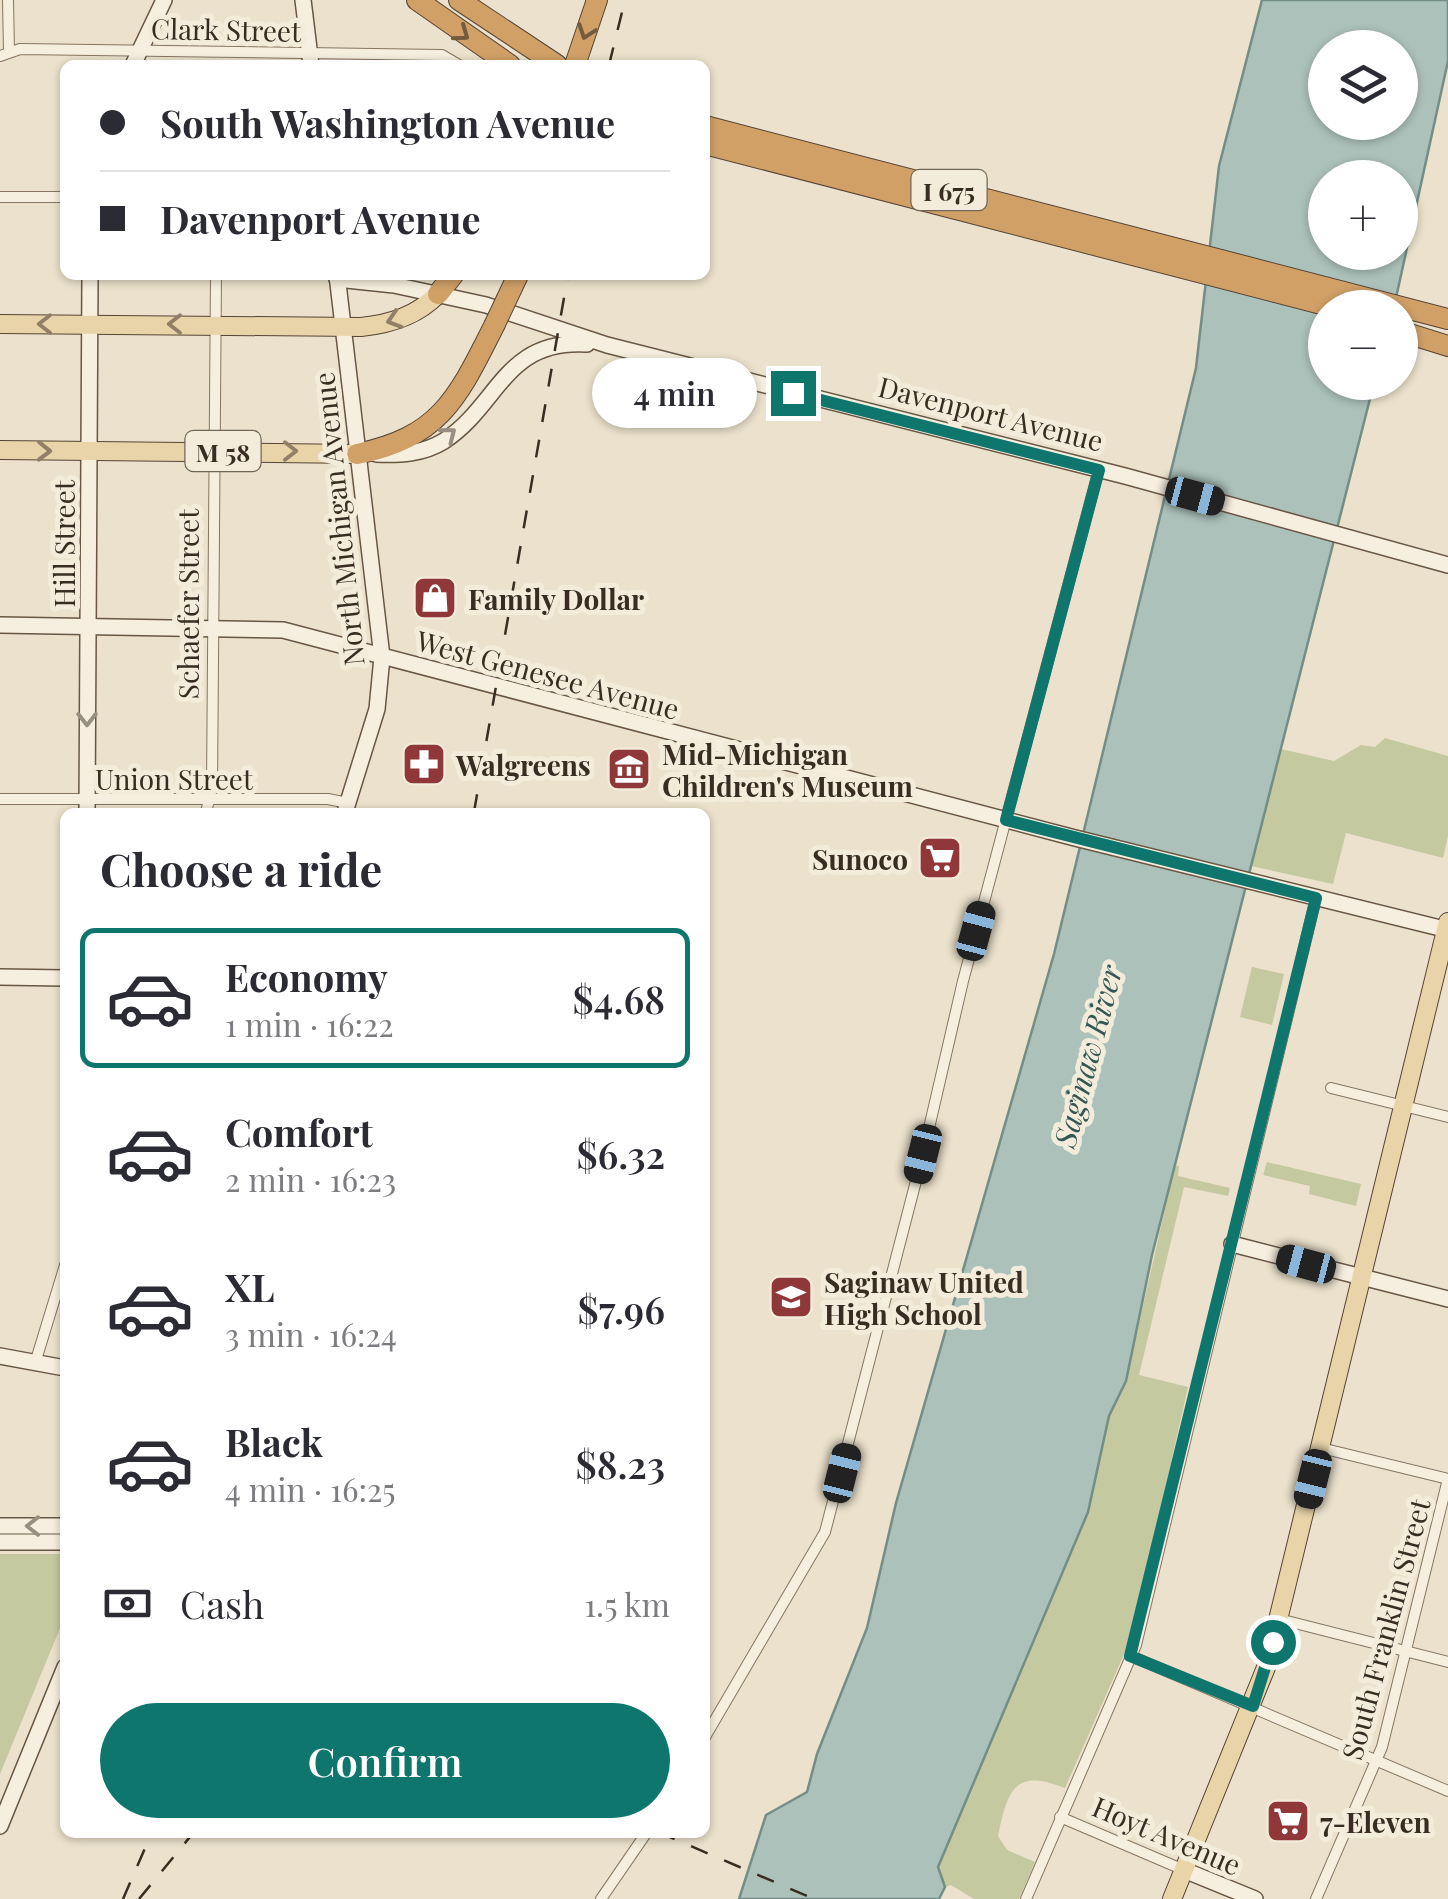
<!DOCTYPE html>
<meta charset="utf-8">
<style>
:root{--surface:#fff;--page:#f7f7f7;--text:#2b2b33;--muted:#7c7c81;--line:#e1e1e2;--accent:#0f766e}
body{margin:0;font-family:"Playfair Display",serif;background:var(--page);color:var(--text);height:100vh;display:flex;flex-direction:column;font-size:38px;white-space:nowrap}
*{box-sizing:border-box;margin:0}
p{font-size:32px;color:var(--muted)}
.icon{flex:none;width:55px;height:55px;fill:none;stroke:currentColor;stroke-width:2;stroke-linecap:round;stroke-linejoin:round}
.map{position:relative;flex:1;overflow:hidden}
.panel{position:absolute;left:60px;top:808px;width:650px;height:1030px;display:flex;flex-direction:column;background:var(--surface);border-radius:15px;box-shadow:0 2px 8px #0004}
.panel>*{flex:none}
.guide{position:absolute;left:60px;top:60px;width:650px;height:220px;border-radius:15px;box-shadow:0 2px 8px #0004;display:grid;align-content:center;height:220px;padding:0 40px;background:var(--surface)}
.buttons{position:absolute;left:1308px;top:30px;display:grid;gap:20px}
.buttons a{display:grid;place-items:center;width:110px;height:110px;border-radius:50%;background:var(--surface);box-shadow:0 2px 8px #0004;font-size:50px}
.end{position:absolute;width:45px;height:45px;margin:-22px;border:12px solid #0f766e;background:#fff;box-shadow:0 0 0 5px #fff}
.from{border-radius:50%}
.bubble{position:absolute;height:70px;border-radius:35px;background:var(--surface);box-shadow:0 2px 8px #0004;font-size:32px;font-weight:600;line-height:70px;text-align:center}
.car{position:absolute;width:30px;height:60px;margin:-30px -15px;border-radius:12px;box-shadow:0 0 8px 2px #0007;background:linear-gradient(#222 24%,#8ab4d8 0 40%,#222 0 76%,#8ab4d8 0 86%,#222 0)}
.guide b{display:flex;align-items:center;gap:35px;height:95px;font-size:38px}
.guide b+b{border-top:2px solid var(--line)}
.guide i{width:25px;height:25px;background:var(--text)}
ul{padding:0;list-style:none}
li{display:flex;align-items:center;gap:30px;height:140px;margin:0 20px 15px;padding:0 20px;border:5px solid transparent;border-radius:15px}
li div{flex:1}
li b{display:block;font-size:38px}
li em{font-style:normal;font-weight:600}
li.active{border-color:var(--accent)}
li>.icon{width:90px;height:90px;stroke-width:1.5}
h2{padding:0 40px;font-size:45px;line-height:120px}
.pay{display:flex;align-items:center;gap:25px;height:110px;padding:0 40px;font-size:38px}
.pay p{margin-inline-start:auto}
.button{display:flex;gap:20px;margin-top:auto;padding:20px 40px}
.button a{flex:1;height:115px;border-radius:60px;background:var(--accent);color:#fff;font-size:40px;font-weight:600;line-height:115px;text-align:center}
.map>svg:first-child{display:block}
</style>
<div class="map">
<svg width="1448" height="1899" viewBox="0 0 1448 1899">
<rect width="100%" height="100%" fill="#ebe1cc"/>
<g fill="#c5c9a0">
<polygon points="1385,738 1448,756 1448,836 1443,858 1346,833 1333,884 1251,866 1281,749 1334,761 1361,745 1375,747"/>
<polygon points="1252,967 1284,974 1272,1025 1240,1017"/>
<polygon points="1267,1162 1361,1184 1356,1206 1309,1194 1310,1186 1263,1175"/>
<path d="M1175,1165L1179,1166L1178,1176L1230,1188L1228,1196L1184,1187L1139,1375L1188,1387L1132,1636L1065,1788C1016,1769 1008,1787 998,1836L1007,1850L1035,1862L1019,1899H974L951,1885L945,1887L937,1867L1088,1512L1109,1416L1126,1381Z"/>
<polygon points="0,1554 65,1554 65,1616 0,1774"/>
</g>
<path fill="#acc1ba" stroke="#738e87" stroke-width="2.5" fill-rule="evenodd" d="M1262,0H1448V61L1394,307L1325,308V382L1374,383L1152,1255L1126,1381L1109,1416L1088,1512L938,1867L945,1887L939,1899H739L766,1815L807,1792L817,1754L867,1628L896,1503L1054,954L1196,368L1219,166ZM1325,48H1400V122H1325ZM1325,178H1400V252H1325Z"/>
<g fill="none" stroke-linecap="round" stroke-linejoin="round">
<defs>
<g id="street">
<polyline points="8,0 9,51"/>
<polyline points="0,56 20,49 442,55 459,65"/>
<polyline points="0,197 65,197"/>
<polyline points="0,799 328,799 348,803"/>
<polyline points="206,812 212,788 216,275"/>
<polyline points="1331,1088 1448,1117"/>
<polyline points="36,1360 65,1265"/>
<polyline points="1321,1448 1448,1479"/>
<polyline points="1279,1619 1448,1662"/>
<polyline points="1131,1656 1448,1791"/>
<polyline points="705,1737 825,1532 923,1154 963,981 1099,469"/>
<polyline points="1060,1817 1184,1870"/>
<polyline points="601,1899 647,1832"/>
<polyline points="1026,1899 1136,1645 1316,898"/>
<polyline points="1316,1899 1382,1747 1448,1479"/>
</g>
<g id="secondary">
<polyline points="303,0 311,65"/>
<polyline points="133,65 164,0"/>
<polyline points="337,275 382,657 377,709 345,812"/>
<polyline points="337,279 394,285 486,305 607,345 1125,476 1448,565"/>
<path d="M376,454C400,455 423,454 444,441C500,404 504,339 587,344"/>
<polyline points="0,625 283,630 1075,838 1448,930"/>
<polyline points="87,812 90,275"/>
<polyline points="0,977 65,978"/>
<polyline points="1232,1244 1448,1299"/>
<polyline points="0,1356 65,1368"/>
<polyline points="0,1526 65,1526"/>
<polyline points="0,1542 65,1542"/>
<polyline points="0,1826 65,1667"/>
<polyline points="1184,1870 1255,1899"/>
</g>
<g id="primary">
<path d="M0,324L361,327C390,324 417,316 438,294"/>
<polyline points="0,450 357,454"/>
<polyline points="1172,1899 1267,1665 1448,922"/>
</g>
<g id="highway">
<polyline points="417,0 510,65"/>
<polyline points="459,0 557,65"/>
<polyline points="575,65 597,0"/>
<polyline points="705,126 1448,319"/>
<polyline points="705,144 1337,308"/>
<polyline points="438,294 453,275"/>
<polyline points="1400,331 1448,346"/>
<path d="M357,454C441,437 458,397 494,326"/>
</g>
</defs>
<use href="#street" stroke="#877561" stroke-width="12"/>
<use href="#secondary" stroke="#695644" stroke-width="18"/>
<use href="#primary" stroke="#564435" stroke-width="20"/>
<use href="#highway" stroke="#564435" stroke-width="22"/>
<use href="#street" stroke="#f6efdf" stroke-width="10"/>
<use href="#secondary" stroke="#f6efdf" stroke-width="15"/>
<use href="#primary" stroke="#e9d4a9" stroke-width="18"/>
<use href="#highway" stroke="#d0a067" stroke-width="20"/>
<g stroke="#392d23" stroke-width="2.5" stroke-dasharray="18 18" stroke-linecap="butt">
<polyline points="609,65 625,0"/>
<polyline points="474,812 568,275"/>
<polyline points="658,1832 814,1899"/>
<polyline points="123,1899 152,1832"/>
<polyline points="139,1899 194,1832"/>
</g>
<defs>
<polyline id="highway-bridge" points="494,326 518,275"/>
</defs>
<use href="#highway-bridge" stroke="#564435" stroke-width="22" stroke-linecap="butt"/>
<use href="#highway-bridge" stroke="#d0a067" stroke-width="20"/>
</g>
<defs><path id="oneway-chevron" d="M-2-3.5L2.5 0L-2 3.5" fill="none" stroke-width="1.6" stroke-linecap="round" stroke-linejoin="round" transform="scale(2.5)"/></defs>
<g stroke="#755b3e">
<use href="#oneway-chevron" transform="translate(586 32) rotate(109)"/>
<use href="#oneway-chevron" transform="translate(462 34) rotate(36)"/>
</g>
<g stroke="#918066">
<use href="#oneway-chevron" transform="translate(394 320) rotate(162)"/>
<use href="#oneway-chevron" transform="translate(45 324) rotate(180)"/>
<use href="#oneway-chevron" transform="translate(175 324) rotate(-180)"/>
<use href="#oneway-chevron" transform="translate(44 451) rotate(1)"/>
<use href="#oneway-chevron" transform="translate(290 451)"/>
</g>
<g stroke="#988e81">
<use href="#oneway-chevron" transform="translate(449 434) rotate(-38)"/>
<use href="#oneway-chevron" transform="translate(87 719) rotate(90)"/>
<use href="#oneway-chevron" transform="translate(33 1526) rotate(-180)"/>
</g>
<g fill="none" stroke-linecap="round" stroke-linejoin="round">
<polyline stroke="#0f766e" stroke-width="12" points="793,393 1099,470 1006,820 1316,898 1130,1656 1253,1706 1273,1642"/>
</g>
<defs>
<symbol id="shop-square" viewBox="-11 -11 22 22"><rect x="-9" y="-9" width="18" height="18" rx="4" fill="#903739" stroke="#f3ecdb"/><path d="M-5-2.5h2.3a2.7 3.5 0 0 1 5.4 0H5L5.5 6h-11ZM-1.5-2.5h3a1.5 2.3 0 0 0-3 0Z" fill="#fff"/></symbol>
<symbol id="pharmacy-square" viewBox="-11 -11 22 22"><rect x="-9" y="-9" width="18" height="18" rx="4" fill="#903739" stroke="#f3ecdb"/><path d="M-2-6h4v4h4v4h-4v4h-4v-4h-4v-4h4Z" fill="#fff"/></symbol>
<symbol id="museum-square" viewBox="-11 -11 22 22"><rect x="-9" y="-9" width="18" height="18" rx="4" fill="#903739" stroke="#f3ecdb"/><path d="M0-6L6-3V-2H-6V-3ZM-5-1h2V3h-2ZM-1-1h2V3h-2ZM3-1h2V3H3ZM-6 4H6V6H-6Z" fill="#fff"/></symbol>
<symbol id="supermarket-square" viewBox="-11 -11 22 22"><rect x="-9" y="-9" width="18" height="18" rx="4" fill="#903739" stroke="#f3ecdb"/><path d="M-6-5.5h2.5l.6 2H6L4.5 2H-2.5L-4.4-4H-6ZM-1.5 3.2a1.3 1.3 0 1 0 .1 0ZM3 3.2a1.3 1.3 0 1 0 .1 0Z" fill="#fff"/></symbol>
<symbol id="school-square" viewBox="-11 -11 22 22"><rect x="-9" y="-9" width="18" height="18" rx="4" fill="#903739" stroke="#f3ecdb"/><path d="M0-5L7-2L0 1L-7-2ZM-4 1L0 2.5L4 1V4Q0 6-4 4Z" fill="#fff"/></symbol>
</defs>
<g fill-rule="evenodd">
<use href="#shop-square" x="410" y="573" width="50" height="50"/>
<use href="#pharmacy-square" x="399" y="739" width="50" height="50"/>
<use href="#museum-square" x="604" y="744" width="50" height="50"/>
<use href="#supermarket-square" x="915" y="833" width="50" height="50"/>
<use href="#school-square" x="766" y="1272" width="50" height="50"/>
<use href="#supermarket-square" x="1263" y="1796" width="50" height="50"/>
</g>
<g text-anchor="middle" dominant-baseline="central" stroke-width="10" stroke-linejoin="round" paint-order="stroke">
<g fill="#f3ecdb" stroke="#71665a" stroke-width="2.5">
<rect x="911.5" y="170" width="75" height="40" rx="8"/>
<rect x="185.5" y="431" width="75" height="40" rx="8"/>
</g>
<g font-size="25" font-weight="bold" fill="#392d23">
<text x="949" y="190">I 675</text>
<text x="223" y="451">M 58</text>
</g>
<g font-size="28" fill="#392d23" stroke="#f3ecdb">
<text transform="translate(226 29) rotate(1)">Clark Street</text>
<text transform="translate(991 413) rotate(14)">Davenport Avenue</text>
<text transform="translate(338 519) rotate(-96)">North Michigan Avenue</text>
<text transform="translate(63 544) rotate(-90)">Hill Street</text>
<text transform="translate(187 604) rotate(-90)">Schaefer Street</text>
<text transform="translate(548 674) rotate(15)">West Genesee Avenue</text>
<text x="174" y="778">Union Street</text>
<text transform="translate(1385 1629) rotate(-75)">South Franklin Street</text>
<text transform="translate(1167 1835) rotate(23)">Hoyt Avenue</text>
</g>
<g font-size="28" font-weight="bold" fill="#392d23" stroke="#f3ecdb" text-anchor="start">
<text x="468" y="598">Family Dollar</text>
<text x="662" y="753">Mid-Michigan<tspan x="662" dy="32">Children's Museum</tspan></text>
<text x="456" y="764">Walgreens</text>
<text x="908" y="858" text-anchor="end">Sunoco</text>
<text x="824" y="1281">Saginaw United<tspan x="824" dy="32">High School</tspan></text>
<text x="1320" y="1821">7-Eleven</text>
</g>
<g font-size="30" font-style="italic" fill="#345754" stroke="#f3ecdb">
<text transform="translate(1087 1056) rotate(-75)">Saginaw River</text>
</g>
</g>
</svg>
<div class="buttons">
<a><svg class="icon" aria-label="layers" viewBox="0 0 24 24"><path d="M12 4l9 5-9 5-9-5zM3 14l9 5 9-5"/></svg></a>
<a>+</a>
<a>−</a>
</div>
<i class="end from" style="left:1273px;top:1642px"></i>
<i class="end" style="left:793px;top:393px"></i>
<div class="bubble" style="left:592px;top:358px;width:165px">4 min</div>
<i class="car" style="left:1195px;top:496px;rotate:105deg"></i>
<i class="car" style="left:976px;top:931px;rotate:15deg"></i>
<i class="car" style="left:923px;top:1154px;rotate:194deg"></i>
<i class="car" style="left:1306px;top:1264px;rotate:285deg"></i>
<i class="car" style="left:842px;top:1473px;rotate:14deg"></i>
<i class="car" style="left:1313px;top:1479px;rotate:194deg"></i>
<div class="guide">
<b><i class="from"></i>South Washington Avenue</b>
<b><i></i>Davenport Avenue</b>
</div>
<section class="panel">
<h2>Choose a ride</h2>
<ul>
<li class="active"><svg class="icon" aria-label="car" viewBox="0 0 24 24"><path d="M5 17H2v-5l4-1 3-4h7l3 4 3 1v5h-3M9 17h6M6 11h13"/><circle cx="7" cy="17" r="2"/><circle cx="17" cy="17" r="2"/></svg><div><b>Economy</b><p>1 min · 16:22</p></div><em>$4.68</em></li>
<li><svg class="icon" aria-label="car" viewBox="0 0 24 24"><path d="M5 17H2v-5l4-1 3-4h7l3 4 3 1v5h-3M9 17h6M6 11h13"/><circle cx="7" cy="17" r="2"/><circle cx="17" cy="17" r="2"/></svg><div><b>Comfort</b><p>2 min · 16:23</p></div><em>$6.32</em></li>
<li><svg class="icon" aria-label="car" viewBox="0 0 24 24"><path d="M5 17H2v-5l4-1 3-4h7l3 4 3 1v5h-3M9 17h6M6 11h13"/><circle cx="7" cy="17" r="2"/><circle cx="17" cy="17" r="2"/></svg><div><b>XL</b><p>3 min · 16:24</p></div><em>$7.96</em></li>
<li><svg class="icon" aria-label="car" viewBox="0 0 24 24"><path d="M5 17H2v-5l4-1 3-4h7l3 4 3 1v5h-3M9 17h6M6 11h13"/><circle cx="7" cy="17" r="2"/><circle cx="17" cy="17" r="2"/></svg><div><b>Black</b><p>4 min · 16:25</p></div><em>$8.23</em></li>
</ul>
<div class="pay"><svg class="icon" aria-label="cash" viewBox="0 0 24 24"><path d="M3 7h18v10H3z"/><circle cx="12" cy="12" r="2"/></svg>Cash<p>1.5 km</p></div>
<div class="button"><a>Confirm</a></div>
</section>
</div>
